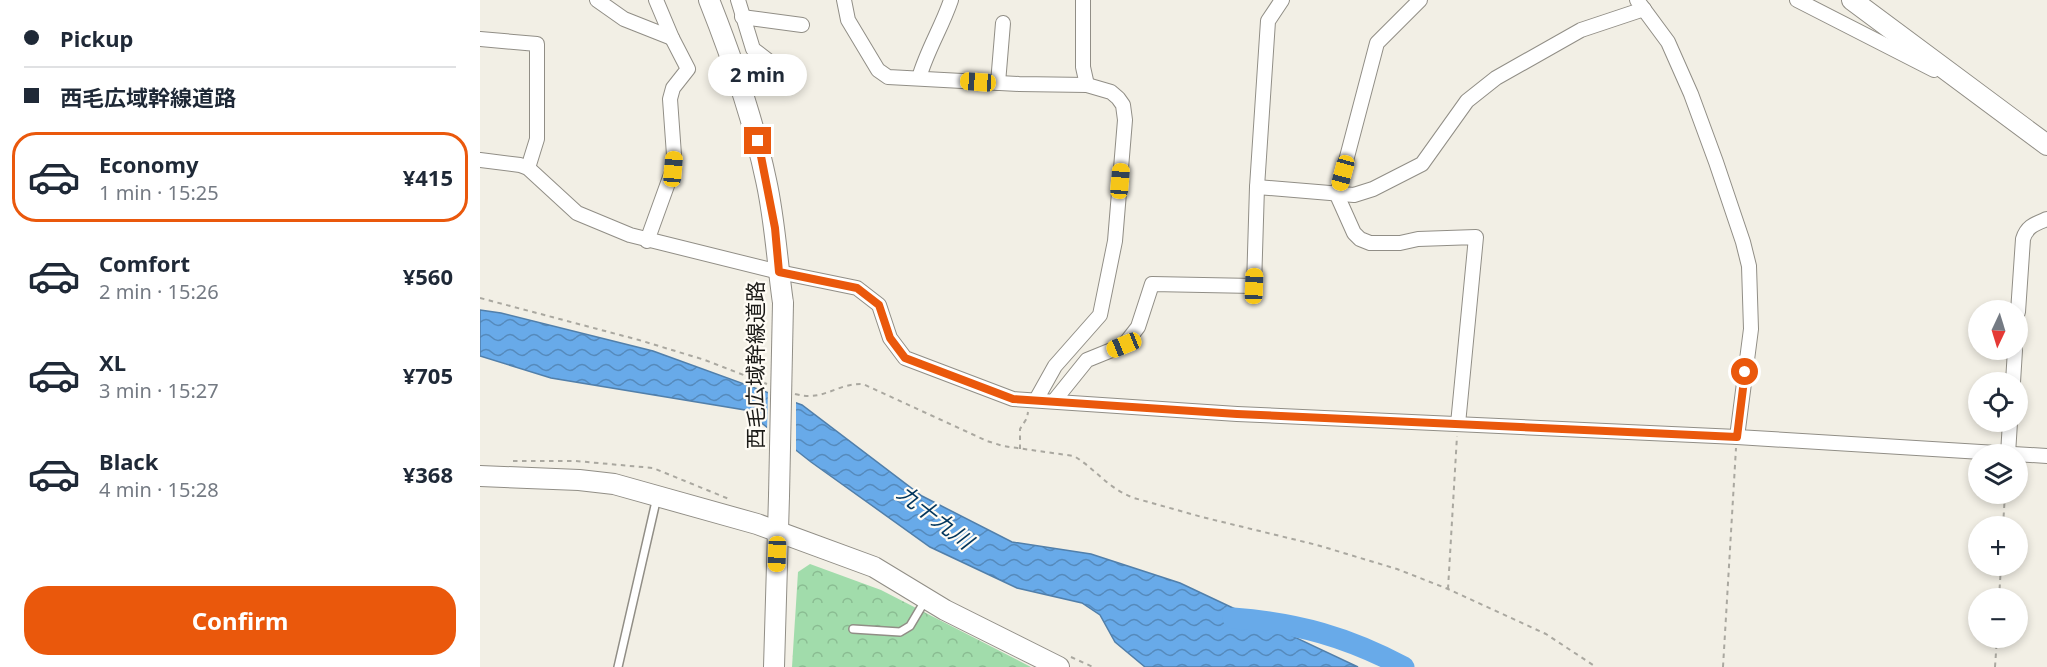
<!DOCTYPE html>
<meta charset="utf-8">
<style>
:root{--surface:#fff;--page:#f2f2f3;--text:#1f2937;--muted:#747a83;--line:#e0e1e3;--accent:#ea580c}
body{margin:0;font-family:"Noto Sans","Noto Sans JP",sans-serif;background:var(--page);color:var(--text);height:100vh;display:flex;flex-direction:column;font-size:22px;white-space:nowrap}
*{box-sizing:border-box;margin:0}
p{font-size:20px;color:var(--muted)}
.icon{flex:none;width:33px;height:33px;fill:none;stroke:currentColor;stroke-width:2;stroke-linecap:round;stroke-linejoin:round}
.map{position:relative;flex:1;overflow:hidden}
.details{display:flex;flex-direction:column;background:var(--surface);width:480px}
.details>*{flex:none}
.guide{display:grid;align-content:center;height:132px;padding:0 24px;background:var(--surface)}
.needle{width:39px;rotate:184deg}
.controls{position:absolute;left:1488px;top:300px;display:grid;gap:12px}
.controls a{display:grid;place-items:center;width:60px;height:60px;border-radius:50%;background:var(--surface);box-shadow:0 3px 9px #0003;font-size:30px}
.end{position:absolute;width:27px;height:27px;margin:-14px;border:8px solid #ea580c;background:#fff;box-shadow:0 0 0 3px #fff}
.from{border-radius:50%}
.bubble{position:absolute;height:42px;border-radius:21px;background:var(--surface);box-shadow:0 3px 9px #0003;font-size:20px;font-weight:700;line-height:42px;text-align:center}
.car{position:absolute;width:18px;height:36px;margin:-18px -9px;border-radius:8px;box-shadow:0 0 4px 2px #0007;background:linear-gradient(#f5c518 24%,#345 0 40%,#f5c518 0 76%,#345 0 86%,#f5c518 0)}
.guide b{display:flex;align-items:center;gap:21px;height:57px;font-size:22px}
.guide b+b{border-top:2px solid var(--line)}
.guide i{width:15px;height:15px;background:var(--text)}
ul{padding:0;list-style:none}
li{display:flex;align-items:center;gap:18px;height:90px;margin:0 12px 9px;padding:0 12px;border:3px solid transparent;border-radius:24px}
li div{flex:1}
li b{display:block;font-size:22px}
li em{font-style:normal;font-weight:700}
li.current{border-color:var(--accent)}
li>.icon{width:54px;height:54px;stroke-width:1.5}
.button{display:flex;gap:12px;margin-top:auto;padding:12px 24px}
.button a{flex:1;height:69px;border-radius:24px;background:var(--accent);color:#fff;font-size:24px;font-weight:700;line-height:69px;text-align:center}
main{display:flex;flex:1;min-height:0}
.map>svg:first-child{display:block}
</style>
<main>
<section class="details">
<div class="guide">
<b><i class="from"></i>Pickup</b>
<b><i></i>西毛広域幹線道路</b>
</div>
<ul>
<li class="current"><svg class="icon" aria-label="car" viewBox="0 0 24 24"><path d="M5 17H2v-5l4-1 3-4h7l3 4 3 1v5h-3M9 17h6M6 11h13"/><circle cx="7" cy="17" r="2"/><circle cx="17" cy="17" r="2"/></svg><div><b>Economy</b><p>1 min · 15:25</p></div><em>¥415</em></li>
<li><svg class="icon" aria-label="car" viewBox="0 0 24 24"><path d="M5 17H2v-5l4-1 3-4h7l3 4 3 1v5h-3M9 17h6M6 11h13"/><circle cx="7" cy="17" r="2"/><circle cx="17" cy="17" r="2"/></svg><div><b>Comfort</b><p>2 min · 15:26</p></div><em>¥560</em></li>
<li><svg class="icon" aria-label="car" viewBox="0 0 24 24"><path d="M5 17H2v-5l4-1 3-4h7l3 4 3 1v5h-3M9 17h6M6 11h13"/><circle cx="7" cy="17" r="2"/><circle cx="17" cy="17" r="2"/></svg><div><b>XL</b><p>3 min · 15:27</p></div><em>¥705</em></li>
<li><svg class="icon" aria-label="car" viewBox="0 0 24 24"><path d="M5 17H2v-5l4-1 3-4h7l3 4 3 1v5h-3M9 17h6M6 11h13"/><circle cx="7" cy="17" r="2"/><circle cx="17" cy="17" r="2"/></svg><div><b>Black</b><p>4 min · 15:28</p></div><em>¥368</em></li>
</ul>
<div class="button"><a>Confirm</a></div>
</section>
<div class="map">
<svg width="1567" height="667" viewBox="0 0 1567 667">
<defs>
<pattern id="park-crowns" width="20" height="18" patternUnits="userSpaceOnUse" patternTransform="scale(1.5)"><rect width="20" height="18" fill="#a1dcab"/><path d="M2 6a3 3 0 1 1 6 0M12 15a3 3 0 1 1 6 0" fill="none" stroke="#8abc92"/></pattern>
<pattern id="water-waves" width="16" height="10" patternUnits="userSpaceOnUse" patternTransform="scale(1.5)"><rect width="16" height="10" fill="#68aae9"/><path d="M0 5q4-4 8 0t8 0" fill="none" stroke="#558abc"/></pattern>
</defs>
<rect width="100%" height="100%" fill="#f2efe5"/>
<polygon fill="url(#park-crowns)" points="330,564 401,590 551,667 312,667 318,572"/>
<polygon fill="url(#water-waves)" stroke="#517faa" stroke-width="1.5" points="0,310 21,313 173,351 322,405 442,496 532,542 611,554 700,583 878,667 665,667 635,642 620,615 602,603 537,588 450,547 331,462 265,410 71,378 0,356"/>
<polygon fill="#f2efe5" points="288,389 316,400 316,455 287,432"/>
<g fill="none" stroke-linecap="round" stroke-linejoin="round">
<path stroke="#68aae9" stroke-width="21" d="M753,618C818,623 867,637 924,667"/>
<defs>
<g id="lane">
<polyline points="373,629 420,632 430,626 446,599"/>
<polyline points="138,667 177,497"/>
</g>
<g id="street">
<polyline points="117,0 144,19 192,38"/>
<polyline points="258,0 273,49 290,62"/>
<polyline points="364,0 368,20 398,70 408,77 539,84 607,85 631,92 638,98 643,105 645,120 635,241 620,315 575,366 556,400"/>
<polyline points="603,0 603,67 607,85"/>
<polyline points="940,0 897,43 857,195 874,233 880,239 890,243 920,243 938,239 996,237 978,424"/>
<polyline points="1157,0 1188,42 1211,94 1236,162 1263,242 1269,266 1271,329 1257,437"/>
<polyline points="1317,0 1454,70"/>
<polyline points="262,17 322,25"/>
<polyline points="0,39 57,44 57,139 48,168"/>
<path d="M439,78C447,50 462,27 471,0"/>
<polyline points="518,83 523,23"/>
<polyline points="0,160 40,165 48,168 97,213 150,235 299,272 377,288 399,305 410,338 425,358 533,399 757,414 1257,437 1567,456"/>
<polyline points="777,187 874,195 893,189 942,164 987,101 1016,78 1101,30 1164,9"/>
<polyline points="167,241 193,169 194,155 190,99 193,88 208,69 192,38 176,0"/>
<path d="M1538,312L1543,239C1547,226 1555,224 1567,219"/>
<polyline points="1533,382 1535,350"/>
<polyline points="574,401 607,360 644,345 658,327 672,284 774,286 777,187 788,21 802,0"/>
<polyline points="1528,454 1530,422"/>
</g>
<g id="secondary">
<path d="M229,0C252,58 273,118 286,180C295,220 297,261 303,303"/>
<polyline points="1372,0 1567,145"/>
<polyline points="0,476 99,480 134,484 277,524 394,567 465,610 579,667"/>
<polyline points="294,667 299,496"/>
</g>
</defs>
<use href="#lane" stroke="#918e86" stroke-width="10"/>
<use href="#street" stroke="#918e86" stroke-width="16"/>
<use href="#secondary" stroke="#918e86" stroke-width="22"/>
<g stroke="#aaa8a0" stroke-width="2" stroke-dasharray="4.5 4.5" stroke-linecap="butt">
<polyline points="0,298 159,340 225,360 287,384"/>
<path d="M315,394C344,402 356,383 383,384L507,441L523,446L594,456C617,470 627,488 654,498L722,517L837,545L917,569L968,589L1066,634L1116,667"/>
<polyline points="540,449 540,429 547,418 548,412"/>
<polyline points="33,461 96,461 173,468 249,499"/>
<polyline points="1523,526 1525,494"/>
<polyline points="968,589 977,436"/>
<polyline points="1519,598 1521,566"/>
<polyline points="591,657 613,667"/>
<polyline points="1243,667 1256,448"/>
<polyline points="1515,667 1517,638"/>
</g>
<use href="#lane" stroke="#fff" stroke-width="7"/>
<use href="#street" stroke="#fff" stroke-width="14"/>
<use href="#secondary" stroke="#fff" stroke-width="20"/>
<defs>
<polyline id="secondary-bridge" points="299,496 303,303"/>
</defs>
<use href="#secondary-bridge" stroke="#918e86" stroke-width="22" stroke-linecap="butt"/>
<use href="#secondary-bridge" stroke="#fff" stroke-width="20"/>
</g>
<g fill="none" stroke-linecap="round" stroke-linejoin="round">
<polyline stroke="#ea580c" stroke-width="8" points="278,141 295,228 299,272 377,288 399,305 410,338 425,358 533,399 757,414 1257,437 1265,372"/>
</g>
<g text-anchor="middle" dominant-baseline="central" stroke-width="4.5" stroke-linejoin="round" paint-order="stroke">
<g font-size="21" fill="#1b1a17" stroke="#fffcf5">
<text transform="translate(275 365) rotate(-90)">西毛広域幹線道路</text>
</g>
<g font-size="22" font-style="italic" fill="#00355d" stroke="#fffcf5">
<text transform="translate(456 516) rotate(38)">九十九川</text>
</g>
</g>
</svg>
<div class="controls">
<a><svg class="needle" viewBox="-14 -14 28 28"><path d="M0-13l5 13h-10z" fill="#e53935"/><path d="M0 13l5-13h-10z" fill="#747a83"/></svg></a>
<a><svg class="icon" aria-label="locate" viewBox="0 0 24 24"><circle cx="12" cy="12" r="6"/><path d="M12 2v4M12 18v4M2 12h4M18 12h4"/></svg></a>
<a><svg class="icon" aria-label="layers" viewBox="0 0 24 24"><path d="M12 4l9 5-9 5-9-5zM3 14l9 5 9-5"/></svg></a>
<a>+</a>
<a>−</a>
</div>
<i class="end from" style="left:1265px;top:372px"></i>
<i class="end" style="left:278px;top:141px"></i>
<div class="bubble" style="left:228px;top:54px;width:99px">2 min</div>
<i class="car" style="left:498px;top:82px;rotate:274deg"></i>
<i class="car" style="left:193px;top:169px;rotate:5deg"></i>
<i class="car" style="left:863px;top:173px;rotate:195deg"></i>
<i class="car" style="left:640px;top:181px;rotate:5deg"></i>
<i class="car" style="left:774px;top:286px;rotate:2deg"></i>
<i class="car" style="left:644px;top:345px;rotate:248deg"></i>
<i class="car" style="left:297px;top:554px;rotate:182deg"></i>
</div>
</main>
